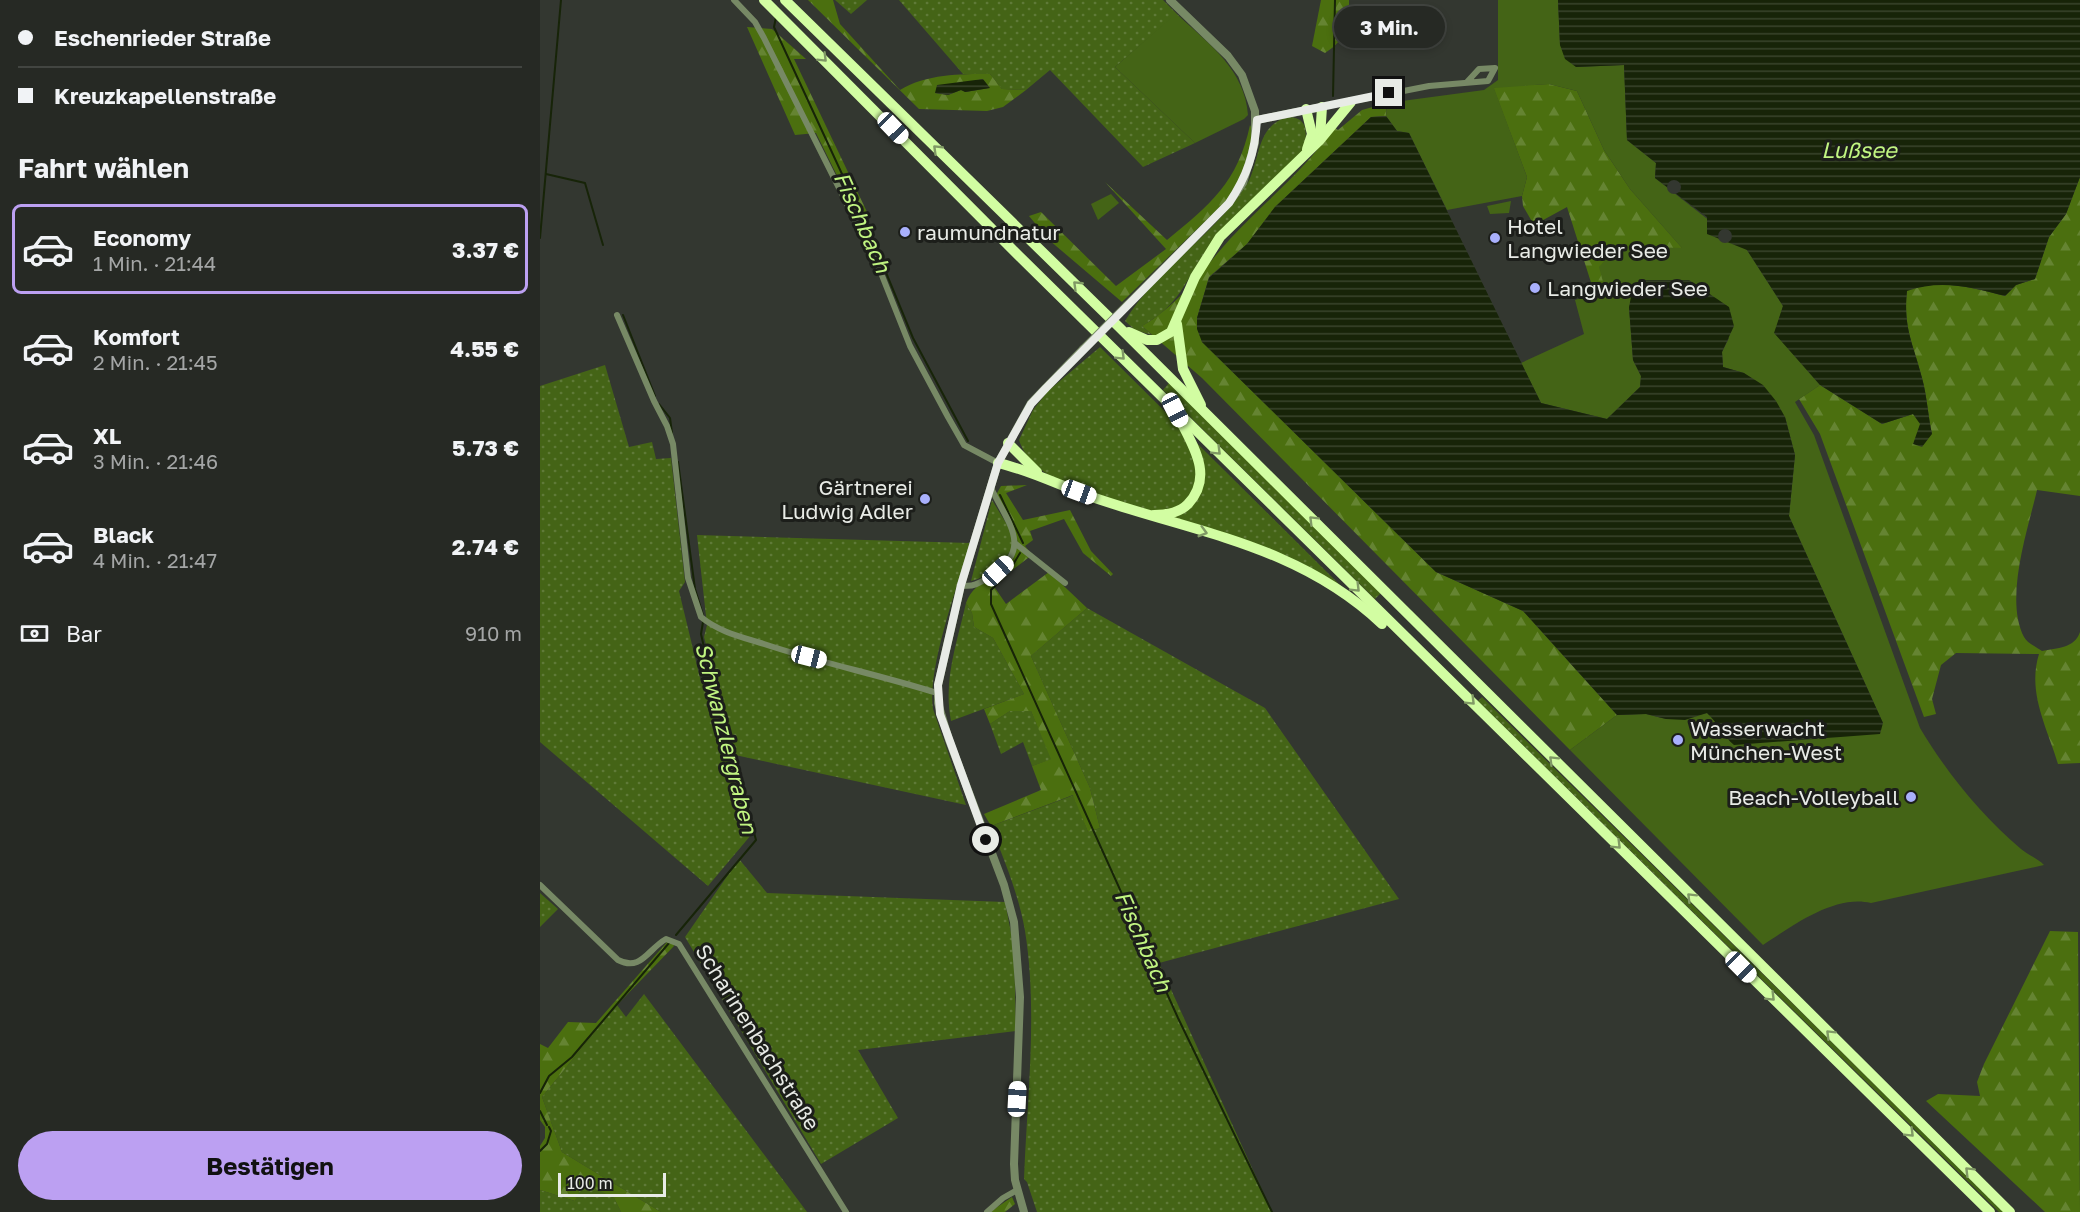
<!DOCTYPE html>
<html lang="de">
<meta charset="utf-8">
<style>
:root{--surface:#262924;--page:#323531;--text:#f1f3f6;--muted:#a4a6a6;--line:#424541;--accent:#bca0f2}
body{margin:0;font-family:"Golos Text",sans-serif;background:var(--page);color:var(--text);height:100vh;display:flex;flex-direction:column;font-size:22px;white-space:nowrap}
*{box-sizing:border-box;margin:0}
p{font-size:20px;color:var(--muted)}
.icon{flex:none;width:33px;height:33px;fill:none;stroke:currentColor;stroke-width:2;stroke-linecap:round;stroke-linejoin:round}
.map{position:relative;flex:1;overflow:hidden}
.panel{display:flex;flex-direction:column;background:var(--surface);width:540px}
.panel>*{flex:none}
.top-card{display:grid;align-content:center;height:132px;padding:0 18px;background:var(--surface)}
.scale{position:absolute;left:18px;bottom:15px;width:108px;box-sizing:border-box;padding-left:6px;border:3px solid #e8ebe6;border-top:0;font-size:16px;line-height:21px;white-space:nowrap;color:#e8ebe6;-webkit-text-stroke:4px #1c1e1a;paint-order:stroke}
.end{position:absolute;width:27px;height:27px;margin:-14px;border:8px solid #e8ebe6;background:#111;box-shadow:0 0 0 3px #111}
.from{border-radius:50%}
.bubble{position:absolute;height:42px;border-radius:21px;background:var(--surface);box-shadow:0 3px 9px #0003,0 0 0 2px var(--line);font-size:20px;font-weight:700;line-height:42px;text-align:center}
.car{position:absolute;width:18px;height:36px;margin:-18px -9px;border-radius:8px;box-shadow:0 0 4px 2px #0007;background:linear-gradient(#fff 24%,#345 0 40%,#fff 0 76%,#345 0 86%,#fff 0)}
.top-card b{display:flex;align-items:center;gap:21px;height:57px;font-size:22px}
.top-card b+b{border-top:2px solid var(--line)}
.top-card i{width:15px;height:15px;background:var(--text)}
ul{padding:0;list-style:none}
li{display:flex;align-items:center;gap:18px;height:90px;margin:0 12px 9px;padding:0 6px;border:3px solid transparent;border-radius:9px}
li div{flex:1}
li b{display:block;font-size:22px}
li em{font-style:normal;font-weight:700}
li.selected{border-color:var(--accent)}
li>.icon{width:54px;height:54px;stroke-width:1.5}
h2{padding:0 18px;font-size:27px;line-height:72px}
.pay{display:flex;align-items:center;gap:15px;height:66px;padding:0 18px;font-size:22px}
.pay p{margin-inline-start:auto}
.cta{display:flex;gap:12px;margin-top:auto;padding:12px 18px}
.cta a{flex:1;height:69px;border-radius:36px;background:var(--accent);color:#111;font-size:24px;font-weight:700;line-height:69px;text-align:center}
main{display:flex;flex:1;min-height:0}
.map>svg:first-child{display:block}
</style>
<main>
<section class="panel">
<div class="top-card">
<b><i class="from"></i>Eschenrieder Straße</b>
<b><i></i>Kreuzkapellenstraße</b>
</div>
<h2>Fahrt wählen</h2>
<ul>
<li class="selected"><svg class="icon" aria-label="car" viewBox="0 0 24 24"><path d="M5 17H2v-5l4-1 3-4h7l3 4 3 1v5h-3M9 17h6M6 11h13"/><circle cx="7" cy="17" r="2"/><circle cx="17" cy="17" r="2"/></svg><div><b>Economy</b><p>1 Min. · 21:44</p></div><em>3.37 €</em></li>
<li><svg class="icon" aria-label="car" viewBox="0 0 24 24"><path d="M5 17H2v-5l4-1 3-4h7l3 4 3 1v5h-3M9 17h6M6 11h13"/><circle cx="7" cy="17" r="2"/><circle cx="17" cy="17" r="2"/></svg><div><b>Komfort</b><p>2 Min. · 21:45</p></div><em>4.55 €</em></li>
<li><svg class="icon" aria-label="car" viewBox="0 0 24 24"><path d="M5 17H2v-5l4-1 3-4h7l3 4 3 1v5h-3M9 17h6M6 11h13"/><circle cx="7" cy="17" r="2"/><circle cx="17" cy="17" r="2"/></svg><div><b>XL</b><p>3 Min. · 21:46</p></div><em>5.73 €</em></li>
<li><svg class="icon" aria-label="car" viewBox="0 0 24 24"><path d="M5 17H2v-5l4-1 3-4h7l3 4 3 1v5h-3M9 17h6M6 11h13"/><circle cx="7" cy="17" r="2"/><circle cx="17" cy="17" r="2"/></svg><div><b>Black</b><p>4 Min. · 21:47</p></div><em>2.74 €</em></li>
</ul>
<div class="pay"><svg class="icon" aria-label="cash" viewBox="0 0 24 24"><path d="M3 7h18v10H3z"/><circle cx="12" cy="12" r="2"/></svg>Bar<p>910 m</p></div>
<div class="cta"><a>Bestätigen</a></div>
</section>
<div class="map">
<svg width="1540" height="1212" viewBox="0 0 1540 1212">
<defs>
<pattern id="grass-dots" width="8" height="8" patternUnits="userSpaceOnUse" patternTransform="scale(1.5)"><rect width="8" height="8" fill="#446416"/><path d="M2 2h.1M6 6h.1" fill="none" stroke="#5f7a38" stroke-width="1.8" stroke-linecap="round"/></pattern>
<pattern id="forest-firs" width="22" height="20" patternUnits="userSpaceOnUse" patternTransform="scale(1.5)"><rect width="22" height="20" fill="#4b6f0f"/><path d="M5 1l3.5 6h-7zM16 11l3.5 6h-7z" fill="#658432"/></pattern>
<pattern id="water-rules" width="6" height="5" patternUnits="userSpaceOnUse" patternTransform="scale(1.5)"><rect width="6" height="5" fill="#172408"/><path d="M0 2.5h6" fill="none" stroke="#39442c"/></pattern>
</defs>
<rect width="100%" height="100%" fill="#333730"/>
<g fill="url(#grass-dots)">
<polygon points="295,0 327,0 311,14"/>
<polygon points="359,0 623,0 639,16 633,17 575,67 655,143 603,167 510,70 486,90 462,89 450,74 423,74"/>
<path d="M747,117C769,117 767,133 764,150C734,180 699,209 673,242C644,277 646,301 602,326L612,335L595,330L585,321C617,268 674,236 707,184C721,160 715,127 747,117Z"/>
<path d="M560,347L804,589L760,562L709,542L525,485C506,474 486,462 479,440L493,410L508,391Z"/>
<polygon points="65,365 89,447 112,442 116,459 131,458 145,582 139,591 161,682 170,687 211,835 168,886 0,742 0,386"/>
<polygon points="629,383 841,593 835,599 623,390"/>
<path d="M452,500L469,528L474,545C466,560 449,577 431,581Z"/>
<path d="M157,535L430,543C418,585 387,668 393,709L426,805L195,755L164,637L167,625Z"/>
<path d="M426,603L432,613L434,627L453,638L484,694L411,721C403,680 417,643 426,603Z"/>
<path d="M547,608L725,708L859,899L619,963L732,1212H497L487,1182L484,1179C487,1098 498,1011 485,931C479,895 464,860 451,826L534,795L548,832L560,828L550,788L491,656Z"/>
<polygon points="942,697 1464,1212 1459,1212 938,701"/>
<polygon points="470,711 491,711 512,759 492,766 483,742 461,754 450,724"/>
<polygon points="199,859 227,893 465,902 474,948 476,1031 318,1050 358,1118 281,1164 145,937"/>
<polygon points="0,893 18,909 0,927"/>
<polygon points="104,994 267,1212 121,1212 22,1152 2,1097 77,1005 86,1017"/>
<polygon points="42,1182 74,1198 81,1212 0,1212 0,1190 35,1201"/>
</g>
<g fill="url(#forest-firs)" fill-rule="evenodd">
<path d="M268,0H293L300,24L360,90C386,74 420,74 450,74L462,89L486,90L463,107L447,111L379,109ZM442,79L449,88L426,92L421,90L408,95L395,93Z"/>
<path d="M781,0H809C809,25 807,39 785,53L772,46Z"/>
<polygon points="207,27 232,29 266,59 254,59 328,214 318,218 276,133 255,135"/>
<polygon points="1009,84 1037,91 1064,150 1090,189 1143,249 1055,295 1027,207 994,225 983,206 982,196 987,177 953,87"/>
<path d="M847,103L846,116L831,117L735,207L707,244L669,277L657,318L662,342L896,572L983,611L1077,715L1030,750L662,378L602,326C639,305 662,270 690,239C724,202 767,169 794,127L798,130L822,110Z"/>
<path d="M710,125C721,143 697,185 687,200L582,302L509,240L489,216L501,212L576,286L626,249L565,182L627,240C670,205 698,182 710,125Z"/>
<path d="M1540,177V496L1497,490C1488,529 1464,599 1484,637C1487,643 1496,647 1502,651C1517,648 1535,648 1540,632V763L1518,764C1507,727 1487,693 1499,654L1416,653L1401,665L1392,699L1396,714L1384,717L1280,434L1259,399L1280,385L1342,424L1373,414L1392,434C1388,416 1387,396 1382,378C1373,343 1363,328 1367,290C1400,279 1432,287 1465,296L1476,285L1495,279L1509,237L1526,214Z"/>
<path d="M487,485L466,493L483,520L530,510L551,551L573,574L571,576L543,553L524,519L490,531L493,540L485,546L492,555L453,585L466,604L509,572L547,608L491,656L550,788L560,828L548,832L533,795L451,826L444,814L501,790L492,766L511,759L491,711H470L450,724L444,709L484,694L453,638L434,627L432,613L426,603C435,577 468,575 478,542L456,495L461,486Z"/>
<polygon points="1510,931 1538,932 1540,1212 1505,1212 1386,1101 1398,1094 1440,1096 1437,1082 1444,1064"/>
<polygon points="127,942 133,943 134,946 77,1005 2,1097 22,1152 121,1212 81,1212 74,1198 43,1183 35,1201 0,1190 0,1146 5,1138 5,1127 0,1120 0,1044 8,1048 28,1022 56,1023"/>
<polygon points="472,1197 475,1204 465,1212 450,1212"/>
</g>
<g fill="#446416">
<path d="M958,0H1018L1020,45L1036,67L1084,65L1087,140L1116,163L1115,178L1207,250L1243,306L1235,333L1280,385L1255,402L1274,435L1380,728C1407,773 1441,815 1481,849C1488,855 1497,858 1504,865L1331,903C1295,894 1252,926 1223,945L1030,750L1077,715L1106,714L1126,719L1167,713L1174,719L1182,735L1343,723L1249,516L1255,455L1245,417L1204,373L1183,367L1182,352L1189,338L1089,307L1093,360L1101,376L1100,387L1067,419L1001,403L981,363L1044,334L1035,300L1065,289L1059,267L1078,246L1142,248L1090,189L1064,150L1037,91L1009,84L954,88L987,177L982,196L907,210L869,133L857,131L846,116L847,103L944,90L958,80Z"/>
<path d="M633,16H639C670,45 705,70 708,115L704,119L655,143L575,67Z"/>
<polygon points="571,194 579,203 558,220 551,204"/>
<polygon points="971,201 969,213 950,214 947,206"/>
</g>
<g fill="url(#water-rules)">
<path d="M1018,0H1540V177L1526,214L1509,237L1495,279L1476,285L1465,296C1432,287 1400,279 1367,291C1363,328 1373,343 1382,378C1387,396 1388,416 1392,434L1382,447L1373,444L1380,424L1373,414L1342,424L1280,385L1234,333L1243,306L1207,250L1167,234V217L1115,178L1116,163L1087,140L1084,65L1036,67L1025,59L1020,45Z"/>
<polygon points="443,79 450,88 425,92 421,90 408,95 395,93 397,85"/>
<path d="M846,116L857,131L869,133L1001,403L1067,419L1100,387L1101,376L1093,360L1089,307L1093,287L1106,280H1149L1189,307L1194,326L1182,352L1183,367L1204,373L1223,385L1236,401L1245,417L1255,455L1249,516L1343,723L1340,734L1194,745C1183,736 1178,723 1167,713L1145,720L1126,719L1106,714L1077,715L983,611L896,572L662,342L657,329V318L669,278L707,244L735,207L831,117Z"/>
</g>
<g fill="#333730">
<circle cx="1134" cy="187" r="7"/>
<circle cx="1185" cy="236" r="7"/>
</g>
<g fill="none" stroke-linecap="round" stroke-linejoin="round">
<g stroke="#172408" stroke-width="2">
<polyline points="236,17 234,27 333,241 373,338 428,441"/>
<polyline points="793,96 795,0"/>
<polyline points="6,174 45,183 63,245"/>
<polyline points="0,238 21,0"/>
<polyline points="83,315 115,396"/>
<polyline points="119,404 130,418 132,433"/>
<polyline points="138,462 155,589 163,615"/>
<polyline points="460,495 483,543"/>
<polyline points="480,553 468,573 451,590 451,604 638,1018 732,1212"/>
<polyline points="136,935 216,840 166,656 161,634 163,622"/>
<polyline points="0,1093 9,1076 32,1057 129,943"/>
<polyline points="0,1111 7,1125"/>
<polyline points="0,1151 7,1144 11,1131 9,1127"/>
</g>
<g stroke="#778965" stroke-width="6">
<polyline points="194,0 215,22 224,38 339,268 370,346 408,417 424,445 458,463"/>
<polyline points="782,107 889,86 948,81 955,68 939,69 927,82"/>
<path d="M77,315L114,401L127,426L133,444L148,578L161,617C179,632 202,637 224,644C281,663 340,675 397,693"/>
<polyline points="476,544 525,583"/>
<path d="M421,585C434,588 441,582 452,575C494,548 467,522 450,486"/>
<path d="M0,885L78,960C101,972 108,949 126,939L139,944L306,1212"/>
<polyline points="447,1212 463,1198 477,1190"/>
</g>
<g stroke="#778965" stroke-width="8">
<polyline points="717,120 782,107"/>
<polyline points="587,305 689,203 703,183 715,143 715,111 702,75 688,56 630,0"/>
<polyline points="484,1212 475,1180 474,1164 480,997 474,922 464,885 409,740 398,703 398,685 421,585 458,463 491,403 543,349"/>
</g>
<g stroke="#d2fda2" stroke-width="10">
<polyline points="224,0 479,256 1450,1212"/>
<polyline points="245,0 578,326 1470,1212"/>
<polyline points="766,109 772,134 767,149"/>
<polyline points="780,138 782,107"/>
<polyline points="637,324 643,369 661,405"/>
<polyline points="589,332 607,340 617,340 631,332 655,277 680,237 779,141 811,102"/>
<polyline points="468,443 497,472"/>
<path d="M458,463C494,471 526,489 561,500C663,534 760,547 842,624"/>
<path d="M614,515C626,515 639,513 648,504C674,476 653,446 639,418"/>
</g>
<polyline stroke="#778965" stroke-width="8" points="543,349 587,305"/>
</g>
<defs><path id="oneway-chevron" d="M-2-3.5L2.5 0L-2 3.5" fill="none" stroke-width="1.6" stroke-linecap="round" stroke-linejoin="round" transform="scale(1.5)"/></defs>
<g stroke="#809965">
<use href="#oneway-chevron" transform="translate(283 58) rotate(45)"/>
<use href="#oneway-chevron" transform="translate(397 149) rotate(-136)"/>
<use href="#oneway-chevron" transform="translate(537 285) rotate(-136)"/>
<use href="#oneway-chevron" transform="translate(581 356) rotate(45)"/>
<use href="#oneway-chevron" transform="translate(677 451) rotate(45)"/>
<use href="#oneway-chevron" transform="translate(773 520) rotate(-135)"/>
<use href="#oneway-chevron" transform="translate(663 532) rotate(16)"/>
<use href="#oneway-chevron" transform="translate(816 588) rotate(45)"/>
<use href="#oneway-chevron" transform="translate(931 701) rotate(45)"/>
<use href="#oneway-chevron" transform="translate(1013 760) rotate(-135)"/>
<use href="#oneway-chevron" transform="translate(1077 845) rotate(45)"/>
<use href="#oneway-chevron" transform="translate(1151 897) rotate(-135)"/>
<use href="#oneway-chevron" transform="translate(1231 997) rotate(45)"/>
<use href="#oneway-chevron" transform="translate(1290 1034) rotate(-135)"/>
<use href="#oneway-chevron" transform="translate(1370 1133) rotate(45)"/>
<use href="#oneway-chevron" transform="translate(1429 1171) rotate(-135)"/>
</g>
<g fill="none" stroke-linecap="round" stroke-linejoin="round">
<path stroke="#e8ebe6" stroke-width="8" d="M446,840L400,714L398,685L421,585L458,463L491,404L506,388L689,203C707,176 715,153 717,120L849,93"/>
</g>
<g fill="#a9b0fc" stroke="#1c1e1a" stroke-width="2">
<circle cx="365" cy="232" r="6"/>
<circle cx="955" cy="238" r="6"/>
<circle cx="995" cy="288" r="6"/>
<circle cx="385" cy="499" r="6"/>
<circle cx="1138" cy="740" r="6"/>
<circle cx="1371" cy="797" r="6"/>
</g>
<g text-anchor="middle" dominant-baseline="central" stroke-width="6" stroke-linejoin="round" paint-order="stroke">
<g font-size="21" fill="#e8ebe6" stroke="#1c1e1a" text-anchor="start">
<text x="967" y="226">Hotel<tspan x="967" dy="24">Langwieder See</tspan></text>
<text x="377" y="232">raumundnatur</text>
<text x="1007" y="288">Langwieder See</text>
<text x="373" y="487" text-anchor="end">Gärtnerei<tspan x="373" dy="24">Ludwig Adler</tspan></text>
<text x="1150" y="728">Wasserwacht<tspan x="1150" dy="24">München-West</tspan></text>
<text x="1359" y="797" text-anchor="end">Beach-Volleyball</text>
</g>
<g font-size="21" fill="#e8ebe6" stroke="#1c1e1a">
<text transform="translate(218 1037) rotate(58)">Scharinenbachstraße</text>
</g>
<g font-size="22" font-style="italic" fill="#c0f481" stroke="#1c1e1a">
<text x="1319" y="149">Lußsee</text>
<text transform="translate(323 222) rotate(66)">Fischbach</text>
<text transform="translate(187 738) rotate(76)">Schwanzlergraben</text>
<text transform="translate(604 941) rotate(66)">Fischbach</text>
</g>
</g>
</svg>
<div class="scale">100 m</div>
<i class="end from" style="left:446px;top:840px"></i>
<i class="end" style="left:849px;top:93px"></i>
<div class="bubble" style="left:794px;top:6px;width:111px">3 Min.</div>
<i class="car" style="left:353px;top:128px;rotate:136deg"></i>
<i class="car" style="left:635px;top:410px;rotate:153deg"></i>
<i class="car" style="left:539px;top:492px;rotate:110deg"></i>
<i class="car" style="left:458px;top:571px;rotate:47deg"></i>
<i class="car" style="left:269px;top:657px;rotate:104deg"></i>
<i class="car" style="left:1201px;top:967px;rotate:135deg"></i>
<i class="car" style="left:477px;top:1099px;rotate:3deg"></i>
</div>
</main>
